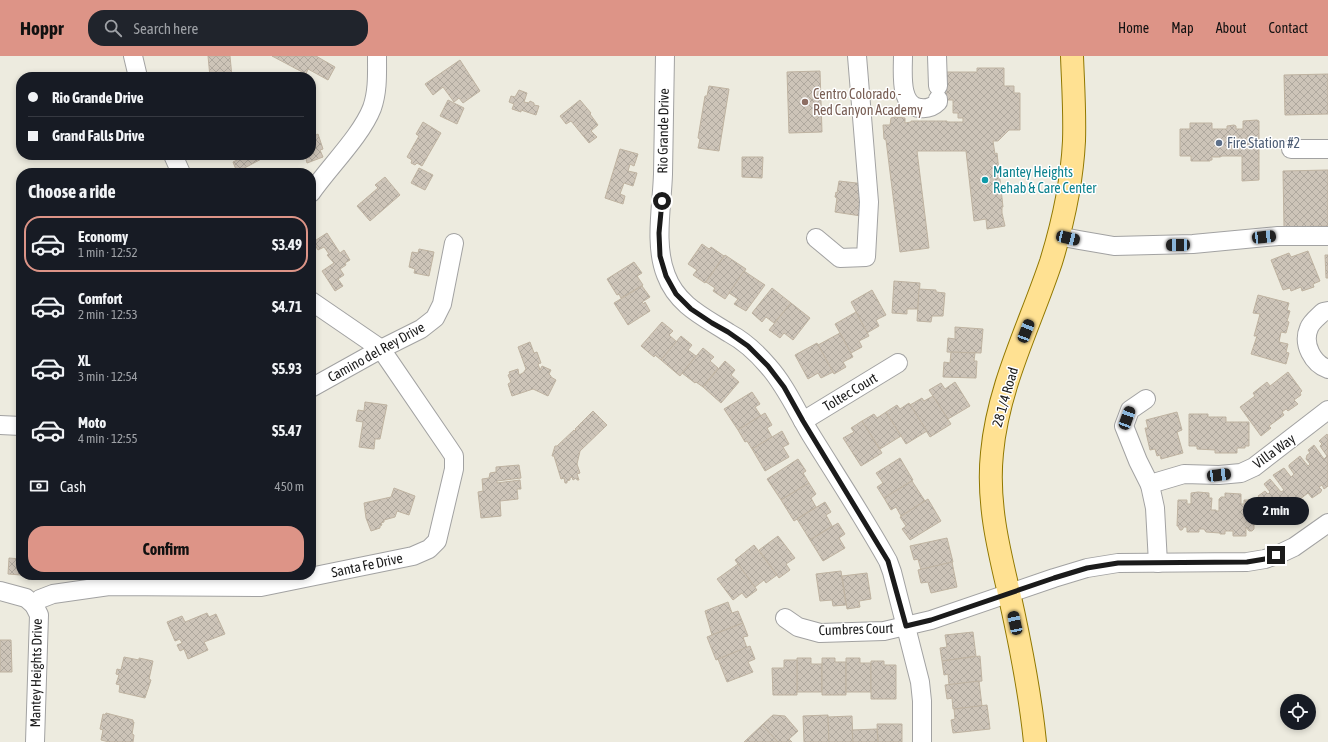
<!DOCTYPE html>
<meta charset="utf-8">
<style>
:root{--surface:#171b24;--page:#20242c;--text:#f1f3f6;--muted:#9ea1a6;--line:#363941;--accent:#dd9487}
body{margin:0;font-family:"Asap Condensed",sans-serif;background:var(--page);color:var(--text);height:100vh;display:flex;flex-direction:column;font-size:15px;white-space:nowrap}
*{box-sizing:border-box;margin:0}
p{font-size:13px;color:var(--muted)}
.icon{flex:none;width:22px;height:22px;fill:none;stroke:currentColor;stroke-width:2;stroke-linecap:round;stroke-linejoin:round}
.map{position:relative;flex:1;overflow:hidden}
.details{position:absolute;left:16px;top:112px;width:300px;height:412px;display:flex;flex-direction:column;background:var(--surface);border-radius:16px;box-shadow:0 2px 6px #0003}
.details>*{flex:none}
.banner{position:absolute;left:16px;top:16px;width:300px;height:88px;border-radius:16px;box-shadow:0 2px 6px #0003;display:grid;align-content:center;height:88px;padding:0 12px;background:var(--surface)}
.tools{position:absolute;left:1280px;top:638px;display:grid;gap:8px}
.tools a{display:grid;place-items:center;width:36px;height:36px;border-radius:50%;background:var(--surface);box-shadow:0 2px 6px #0003;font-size:20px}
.end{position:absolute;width:18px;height:18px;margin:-9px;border:5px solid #1b1b1b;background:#fff;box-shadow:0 0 0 2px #fff}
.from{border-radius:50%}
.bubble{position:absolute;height:28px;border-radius:14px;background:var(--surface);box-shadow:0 2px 6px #0003;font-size:13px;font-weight:700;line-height:28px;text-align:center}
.car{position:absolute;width:12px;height:24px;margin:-12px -6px;border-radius:5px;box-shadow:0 0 3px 1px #0007;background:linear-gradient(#222 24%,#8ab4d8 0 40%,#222 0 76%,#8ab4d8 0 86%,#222 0)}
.banner b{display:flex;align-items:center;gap:14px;height:38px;font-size:15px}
.banner b+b{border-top:1px solid var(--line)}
.banner i{width:10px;height:10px;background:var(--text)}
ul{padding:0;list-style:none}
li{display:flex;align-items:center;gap:12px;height:56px;margin:0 8px 6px;padding:0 4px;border:2px solid transparent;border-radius:16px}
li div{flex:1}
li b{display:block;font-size:15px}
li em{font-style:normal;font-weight:700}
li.on{border-color:var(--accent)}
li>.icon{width:36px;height:36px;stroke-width:1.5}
h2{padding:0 12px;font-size:18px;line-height:48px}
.pay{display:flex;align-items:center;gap:10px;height:44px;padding:0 12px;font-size:15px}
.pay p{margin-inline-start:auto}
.primary-button{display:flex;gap:8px;margin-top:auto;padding:8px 12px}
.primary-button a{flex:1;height:46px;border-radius:16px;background:var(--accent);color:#111;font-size:16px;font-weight:700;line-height:46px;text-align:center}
header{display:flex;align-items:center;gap:24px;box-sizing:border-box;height:56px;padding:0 20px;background:var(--accent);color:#111}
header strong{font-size:19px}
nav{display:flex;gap:22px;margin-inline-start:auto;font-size:14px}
.search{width:280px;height:36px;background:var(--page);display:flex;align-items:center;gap:10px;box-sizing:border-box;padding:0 14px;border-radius:16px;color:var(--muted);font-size:15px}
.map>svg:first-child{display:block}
</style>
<header>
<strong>Hoppr</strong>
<div class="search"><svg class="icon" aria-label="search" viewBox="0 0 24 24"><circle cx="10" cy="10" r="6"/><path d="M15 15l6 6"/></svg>Search here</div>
<nav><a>Home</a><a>Map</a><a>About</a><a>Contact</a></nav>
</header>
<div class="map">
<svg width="1328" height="686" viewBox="0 0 1328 686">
<defs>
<pattern id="building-cross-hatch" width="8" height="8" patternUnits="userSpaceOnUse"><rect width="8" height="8" fill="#cdc4b8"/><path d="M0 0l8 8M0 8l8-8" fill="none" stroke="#afa89e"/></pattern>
</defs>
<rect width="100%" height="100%" fill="#edebdf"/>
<g fill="url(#building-cross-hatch)" stroke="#bfb3a1">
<polygon points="208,0 230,0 232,21 210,21"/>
<polygon points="272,0 316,0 335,11 328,24 308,13 306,18"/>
<polygon points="460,4 480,35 463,47 459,42 454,46 443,31 433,39 425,28"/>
<polygon points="977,12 1004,12 1004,30 1014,30 1014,37 1020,37 1020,74 1009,74 998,85 993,85 995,98 997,97 1003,151 1002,151 1002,157 1005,170 987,173 986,163 974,165 966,95 917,95 929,192 900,196 886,84 884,83 883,69 890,69 891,62 896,61 905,62 905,67 911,66 911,65 947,65 947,66 963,66 963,62 958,62 958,57 953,57 953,44 947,44 947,43 933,43 945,16 977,16"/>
<polygon points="820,15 822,76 789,77 787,16"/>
<polygon points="1328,18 1328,58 1285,59 1284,19"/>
<polygon points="709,30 729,33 719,95 698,92 700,83 698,82 705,40 707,40"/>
<polygon points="519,34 527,37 524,46 529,47 530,45 534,47 534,49 539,50 536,59 521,54 521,56 512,53 514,48 509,46 511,40 515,41"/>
<polygon points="448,44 464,52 457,68 440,60"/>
<polygon points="580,44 591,57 590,58 598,69 591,75 597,81 589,87 571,65 566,68 560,60"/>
<polygon points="1257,64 1259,65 1259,124 1242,125 1242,100 1222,100 1220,101 1213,101 1212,100 1212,104 1210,104 1210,105 1191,105 1191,100 1180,100 1180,73 1190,73 1190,67 1212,67 1212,73 1227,73 1227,70 1234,69 1236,70 1236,73 1243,73 1243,65"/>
<polygon points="312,66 316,79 318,78 323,93 320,94 323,101 307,107 305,99 303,99 311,99"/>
<polygon points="423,66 441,77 422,110 417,107 415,109 411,107 412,104 407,101 419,80 416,78"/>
<polygon points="620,93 638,98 634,110 630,108 628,115 637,117 633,130 624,127 620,138 625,140 623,148 605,142"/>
<polygon points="234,99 264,99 265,101 237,116 233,106 237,104"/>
<polygon points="742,101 763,101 762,122 742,121"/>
<polygon points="419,112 433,119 425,134 411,127"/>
<polygon points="1328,114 1328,170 1284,171 1283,115"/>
<polygon points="385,121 400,139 370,165 357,150 378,132 375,129"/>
<polygon points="839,125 865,128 861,160 835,156 837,142 835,141 836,136 837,137"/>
<polygon points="327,177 340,197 344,194 350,204 345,207 346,209 340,213 344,219 338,223 343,230 335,235 322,215 334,207 327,199 329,198 324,191 318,194 313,186"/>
<polygon points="702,188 709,193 711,191 724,200 705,227 693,219 697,214 688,208"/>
<polygon points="419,193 434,196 429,220 414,217 415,213 409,211 412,196 418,197"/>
<polygon points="1308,195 1320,225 1313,228 1314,231 1302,235 1301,231 1291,235 1290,232 1283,234 1271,204 1289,197 1291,201"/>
<polygon points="725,199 746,213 725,243 713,235 715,232 706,226"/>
<polygon points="1325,199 1328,199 1328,222 1326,222"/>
<polygon points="634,206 642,217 637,220 643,229 621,242 619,238 617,239 607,223"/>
<polygon points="744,215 765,229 746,255 734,248 738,243 729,237"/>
<polygon points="894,225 920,227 918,253 907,253 907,258 892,257"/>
<polygon points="642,230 650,241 642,246 644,248 645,246 650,255 628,269 614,247"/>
<polygon points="772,232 791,247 774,267 766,261 762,266 752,257"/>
<polygon points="919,233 936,234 936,236 945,237 943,260 932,260 931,266 917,265"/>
<polygon points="872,234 886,259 876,264 879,270 867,277 851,246"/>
<polygon points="1258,239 1289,247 1287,254 1290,255 1287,265 1289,266 1286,277 1281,276 1279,286 1288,288 1286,296 1289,297 1286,308 1251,298 1257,280 1254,280 1260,258 1253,257"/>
<polygon points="791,247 810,262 793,284 784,277 780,282 769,274"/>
<polygon points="856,256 869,280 859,285 862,291 851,297 835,268"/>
<polygon points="662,266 673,275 669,279 677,286 661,304 655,299 654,301 641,290"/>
<polygon points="955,271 983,273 981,297 947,296 948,282 955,283"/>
<polygon points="840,277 853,301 843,306 846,311 834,318 818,289"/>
<polygon points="681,280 692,289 688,294 696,300 680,320 661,304"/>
<polygon points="530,286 534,297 537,296 541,307 538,308 540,314 542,310 551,314 549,318 551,320 551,321 556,324 548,340 533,333 512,340 508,328 511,326 508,319 510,318 509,316 518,313 519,319 523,317 526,313 518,291"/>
<polygon points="817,287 833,316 821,322 818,317 808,323 795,299"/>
<polygon points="703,292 714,301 710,305 718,312 703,331 696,326 695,327 682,317"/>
<polygon points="951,296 975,297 974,305 977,305 976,322 943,321 944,306 950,307"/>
<polygon points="725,305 735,314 731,319 739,326 721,347 703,331"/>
<polygon points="1288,316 1302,335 1300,337 1301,339 1294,344 1298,348 1288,355 1286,353 1282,356 1284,359 1269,370 1271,372 1261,380 1240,351 1255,340 1253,337 1267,326 1270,330"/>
<polygon points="955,326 970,350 948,363 929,334 941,327 945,333"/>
<polygon points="752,336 760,348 755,351 761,360 738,374 724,353"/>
<polygon points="933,340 951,368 930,381 910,349 922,342 924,345"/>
<polygon points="365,346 387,349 380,383 375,383 374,393 359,391 363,366 356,365 358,354 364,355"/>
<polygon points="909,347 927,375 906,388 886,356 897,349 900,353"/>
<polygon points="593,355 607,369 580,395 577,408 580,417 577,418 579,424 577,424 576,422 573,424 572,421 570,422 570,424 567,425 567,427 565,427 564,422 561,423 554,400 552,400 555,390 557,390 574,374 575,375 576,374 575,373"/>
<polygon points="886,356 901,380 880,393 862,365 874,358 877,362"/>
<polygon points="1177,356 1182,374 1177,376 1183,397 1161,403 1160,399 1157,400 1155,393 1150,394 1145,372 1148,372 1146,364"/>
<polygon points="765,357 772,369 767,372 772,381 752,393 747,385 745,386 738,374"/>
<polygon points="1189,358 1208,358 1208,361 1226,361 1226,366 1249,366 1249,390 1245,390 1245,392 1237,392 1237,397 1215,397 1215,394 1197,393 1197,390 1189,390"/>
<polygon points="862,365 882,397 861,410 843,382 854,376 851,372"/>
<polygon points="782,375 789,388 783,391 789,401 765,415 752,393"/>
<polygon points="1327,378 1328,380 1328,430 1324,433 1322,429 1319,431 1322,434 1321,435 1321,436 1312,442 1308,437 1291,450 1290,449 1284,454 1275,463 1265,452 1266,451 1258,440 1265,435 1268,438 1270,436 1264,428 1270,423 1281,436 1284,434 1273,419 1284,412 1291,421 1294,418 1289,411 1289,409 1300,400 1308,410 1310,408 1306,403 1307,399 1310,397 1308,394 1314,389 1324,403 1327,400 1320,390 1322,388 1319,385"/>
<polygon points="900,402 913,424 884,442 877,431 883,427 876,417"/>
<polygon points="798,403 806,415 803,417 809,427 781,444 767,423"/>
<polygon points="519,409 521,422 497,425 497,427 520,424 521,433 517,433 518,443 500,445 501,460 481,462 478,436 483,435 482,423 489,422 490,417 496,416 496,411"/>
<polygon points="912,425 925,445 901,460 896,451 891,454 884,442"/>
<polygon points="809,427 816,438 811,442 816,451 794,465 781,444"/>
<polygon points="394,432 415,440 409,459 397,455 395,461 384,464 384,466 381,467 382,469 380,470 380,472 371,475 366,462 364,447 391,441"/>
<polygon points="1198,436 1209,437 1209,442 1212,442 1211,454 1216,454 1216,455 1219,455 1219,443 1221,441 1225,441 1225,437 1241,438 1241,448 1244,448 1244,444 1254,444 1254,473 1252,475 1249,475 1246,471 1246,480 1233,480 1233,475 1225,475 1225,478 1220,478 1220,477 1206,476 1204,473 1199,473 1199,476 1187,476 1187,471 1184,471 1182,474 1180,474 1178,470 1177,470 1178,444 1187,444 1187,448 1191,448 1191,437"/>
<polygon points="928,443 941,465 910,484 902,473 906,470 900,461"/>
<polygon points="825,446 831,456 826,459 832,470 810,484 797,463"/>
<polygon points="838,467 845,478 839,482 845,492 823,505 810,484"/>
<polygon points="778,480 795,502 786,508 790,514 779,522 759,494"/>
<polygon points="947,482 953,506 921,514 918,503 914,504 910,490"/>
<polygon points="754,489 777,519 766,527 764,524 755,531 735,504"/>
<polygon points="9,502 21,503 21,519 8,518"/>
<polygon points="952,506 957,531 931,537 928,526 921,527 918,514"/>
<polygon points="738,508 757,534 746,542 742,537 733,544 717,523"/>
<polygon points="841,515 846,549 833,550 832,544 820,545 816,518"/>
<polygon points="867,517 871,543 859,545 860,551 847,553 842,520"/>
<polygon points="728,546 732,557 738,555 743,567 712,579 705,555"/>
<polygon points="207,557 209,561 216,558 225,578 204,586 208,594 188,603 184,593 180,595 177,589 182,587 180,583 175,585 167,566 182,560 185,566"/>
<polygon points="743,567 748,580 743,581 747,592 716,604 707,581"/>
<polygon points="973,576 976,600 942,605 940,592 947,591 945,579"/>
<polygon points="0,584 11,584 12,616 0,616"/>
<polygon points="750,590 755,603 748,606 753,616 727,626 718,603"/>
<polygon points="980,600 982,625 949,629 948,618 944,619 942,605"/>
<polygon points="124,601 139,604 139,602 153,605 149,623 151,624 145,642 119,636 120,629 116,628 119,619 116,618 117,613 121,614"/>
<polygon points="797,602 811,602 811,608 822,608 822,636 797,636"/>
<polygon points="822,602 835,602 835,606 846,606 846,639 822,639"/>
<polygon points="846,602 860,602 860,607 871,607 871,636 846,636"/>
<polygon points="784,604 797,604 797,639 773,639 772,612 784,612"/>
<polygon points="871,605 884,605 884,609 896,609 896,643 871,643"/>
<polygon points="979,625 982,650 953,653 952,642 947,643 945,629"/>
<polygon points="987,649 990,673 953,677 951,664 955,663 954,653"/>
<polygon points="106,657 133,664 133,666 134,666 132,678 134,679 133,686 109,686 101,684 103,674 100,673 103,658 105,659"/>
<polygon points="773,659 785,660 798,675 789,683 792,686 778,686 762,669"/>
<polygon points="828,659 829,686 804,686 803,660"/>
<polygon points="852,660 853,686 829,686 828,661"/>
<polygon points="877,668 902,668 902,686 878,686"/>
<polygon points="762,669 778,686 744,686"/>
<polygon points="877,673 878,686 853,686 852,674"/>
</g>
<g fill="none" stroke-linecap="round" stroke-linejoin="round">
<defs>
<g id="minor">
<polyline points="133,0 138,21"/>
<path d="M665,0C664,39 664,78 663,118C662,150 654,189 666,219C677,249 704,261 729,277C744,285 757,297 768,310C786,330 797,356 811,379C837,421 864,462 888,505L892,516L920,626L922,645V686"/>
<path d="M903,0C903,16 899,50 920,52C927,53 933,51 938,46V43"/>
<polyline points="937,0 938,30"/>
<polyline points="1291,93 1328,93"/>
<polyline points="173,99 181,117"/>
<path d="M311,137C329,111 361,80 372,52C378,35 377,17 377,0"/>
<polyline points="1058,180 1079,184 1114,190 1193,188 1278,180 1328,180"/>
<polyline points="816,182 840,202 866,201 869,146 857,0"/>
<path d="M1328,255L1323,256C1319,260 1311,266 1309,272C1302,288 1313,308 1328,313"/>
<polyline points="311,332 381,293 421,273 435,262 442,248 454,187"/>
<polyline points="1146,343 1130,354 1124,370 1138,405 1150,429 1155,452 1158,507"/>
<polyline points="803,365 898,307"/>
<polyline points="0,369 21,370"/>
<polyline points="1150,429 1157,426 1184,418 1219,419 1241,417 1254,411 1328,354"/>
<polyline points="0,535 26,542 34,549 40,543 53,538 109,530 261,531 413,500 429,493 437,485 454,413 454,400 448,391 381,293 311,245"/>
<polyline points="34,549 39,559 35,686"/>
<polyline points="785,562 798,571 820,577 884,575 931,564 1054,522 1087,512 1118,507 1247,506 1265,503 1277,499 1294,491 1328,467"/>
</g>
<path id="major" d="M1035,686C1030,636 1020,586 1009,537C998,491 987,445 992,397C998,330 1030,269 1051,206C1063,167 1072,125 1074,85C1075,56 1073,28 1072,0"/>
</defs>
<use href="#minor" stroke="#a2a2a2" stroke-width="20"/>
<use href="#major" stroke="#917800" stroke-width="24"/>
<use href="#minor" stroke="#fff" stroke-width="18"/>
<use href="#major" stroke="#ffe192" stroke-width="22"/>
</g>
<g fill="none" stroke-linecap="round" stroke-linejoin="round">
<polyline stroke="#1b1b1b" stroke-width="5" points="662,145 659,177 660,200 666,220 676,238 691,253 712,267 728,276 748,290 768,310 784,331 803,365 888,505 906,570 931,564 1054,522 1087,512 1118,507 1247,506 1265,503 1276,499"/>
</g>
<circle fill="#8d6e63" stroke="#fff" stroke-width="1.5" cx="805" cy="46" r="4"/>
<circle fill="#5c6f8a" stroke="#fff" stroke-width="1.5" cx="1219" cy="87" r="4"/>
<circle fill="#0f9aa8" stroke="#fff" stroke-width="1.5" cx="985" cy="124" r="4"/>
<g text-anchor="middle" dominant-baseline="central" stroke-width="3" stroke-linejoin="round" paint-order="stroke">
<g font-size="14" fill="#785e54" stroke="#fff" text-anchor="start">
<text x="813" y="38">Centro Colorado -<tspan x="813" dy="16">Red Canyon Academy</tspan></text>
</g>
<g font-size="14" fill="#1b1b1b" stroke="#fff">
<text transform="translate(663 75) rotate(-89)">Rio Grande Drive</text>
<text transform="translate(376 296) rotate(-29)">Camino del Rey Drive</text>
<text transform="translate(850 336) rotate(-31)">Toltec Court</text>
<text transform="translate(1005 341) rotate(-74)">28 1/4 Road</text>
<text transform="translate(1274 395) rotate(-36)">Villa Way</text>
<text transform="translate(367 509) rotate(-12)">Santa Fe Drive</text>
<text transform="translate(856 573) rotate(-2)">Cumbres Court</text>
<text transform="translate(36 617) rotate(-89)">Mantey Heights Drive</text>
</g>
<g font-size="14" fill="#4e5e75" stroke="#fff" text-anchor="start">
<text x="1227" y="87">Fire Station #2</text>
</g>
<g font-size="14" fill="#0d838f" stroke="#fff" text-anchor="start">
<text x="993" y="116">Mantey Heights<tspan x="993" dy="16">Rehab &amp; Care Center</tspan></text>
</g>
</g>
</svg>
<div class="tools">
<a><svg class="icon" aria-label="locate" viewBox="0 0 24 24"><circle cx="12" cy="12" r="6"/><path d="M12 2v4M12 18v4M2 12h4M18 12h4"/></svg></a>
</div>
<i class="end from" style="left:662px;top:145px"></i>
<i class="end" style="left:1276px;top:499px"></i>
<div class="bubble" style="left:1243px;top:441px;width:66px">2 min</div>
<i class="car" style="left:1264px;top:181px;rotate:84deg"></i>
<i class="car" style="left:1068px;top:182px;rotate:103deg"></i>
<i class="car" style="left:1178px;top:189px;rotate:269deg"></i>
<i class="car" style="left:1026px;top:275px;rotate:21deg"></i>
<i class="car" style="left:1127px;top:362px;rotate:20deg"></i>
<i class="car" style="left:1219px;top:419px;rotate:83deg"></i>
<i class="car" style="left:1015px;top:567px;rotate:348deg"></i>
<div class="banner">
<b><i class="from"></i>Rio Grande Drive</b>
<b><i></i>Grand Falls Drive</b>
</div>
<section class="details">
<h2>Choose a ride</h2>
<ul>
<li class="on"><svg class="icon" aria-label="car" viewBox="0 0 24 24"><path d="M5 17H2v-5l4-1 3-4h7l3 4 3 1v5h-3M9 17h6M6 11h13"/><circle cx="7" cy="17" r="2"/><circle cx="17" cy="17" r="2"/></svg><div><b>Economy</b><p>1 min · 12:52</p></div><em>$3.49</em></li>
<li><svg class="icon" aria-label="car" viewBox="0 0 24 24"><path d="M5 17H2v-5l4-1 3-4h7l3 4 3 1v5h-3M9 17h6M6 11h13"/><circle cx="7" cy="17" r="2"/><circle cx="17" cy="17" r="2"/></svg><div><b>Comfort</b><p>2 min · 12:53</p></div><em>$4.71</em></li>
<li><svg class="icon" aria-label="car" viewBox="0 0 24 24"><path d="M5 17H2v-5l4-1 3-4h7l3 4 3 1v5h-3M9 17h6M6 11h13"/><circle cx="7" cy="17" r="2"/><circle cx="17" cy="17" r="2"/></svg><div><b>XL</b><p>3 min · 12:54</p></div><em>$5.93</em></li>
<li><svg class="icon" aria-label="car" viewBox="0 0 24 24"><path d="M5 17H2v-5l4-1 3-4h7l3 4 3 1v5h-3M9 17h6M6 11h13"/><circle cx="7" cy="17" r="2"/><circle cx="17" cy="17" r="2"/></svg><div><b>Moto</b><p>4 min · 12:55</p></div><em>$5.47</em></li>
</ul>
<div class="pay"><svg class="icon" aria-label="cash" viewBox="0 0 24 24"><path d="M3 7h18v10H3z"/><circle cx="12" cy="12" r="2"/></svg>Cash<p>450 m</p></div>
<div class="primary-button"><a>Confirm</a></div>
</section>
</div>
